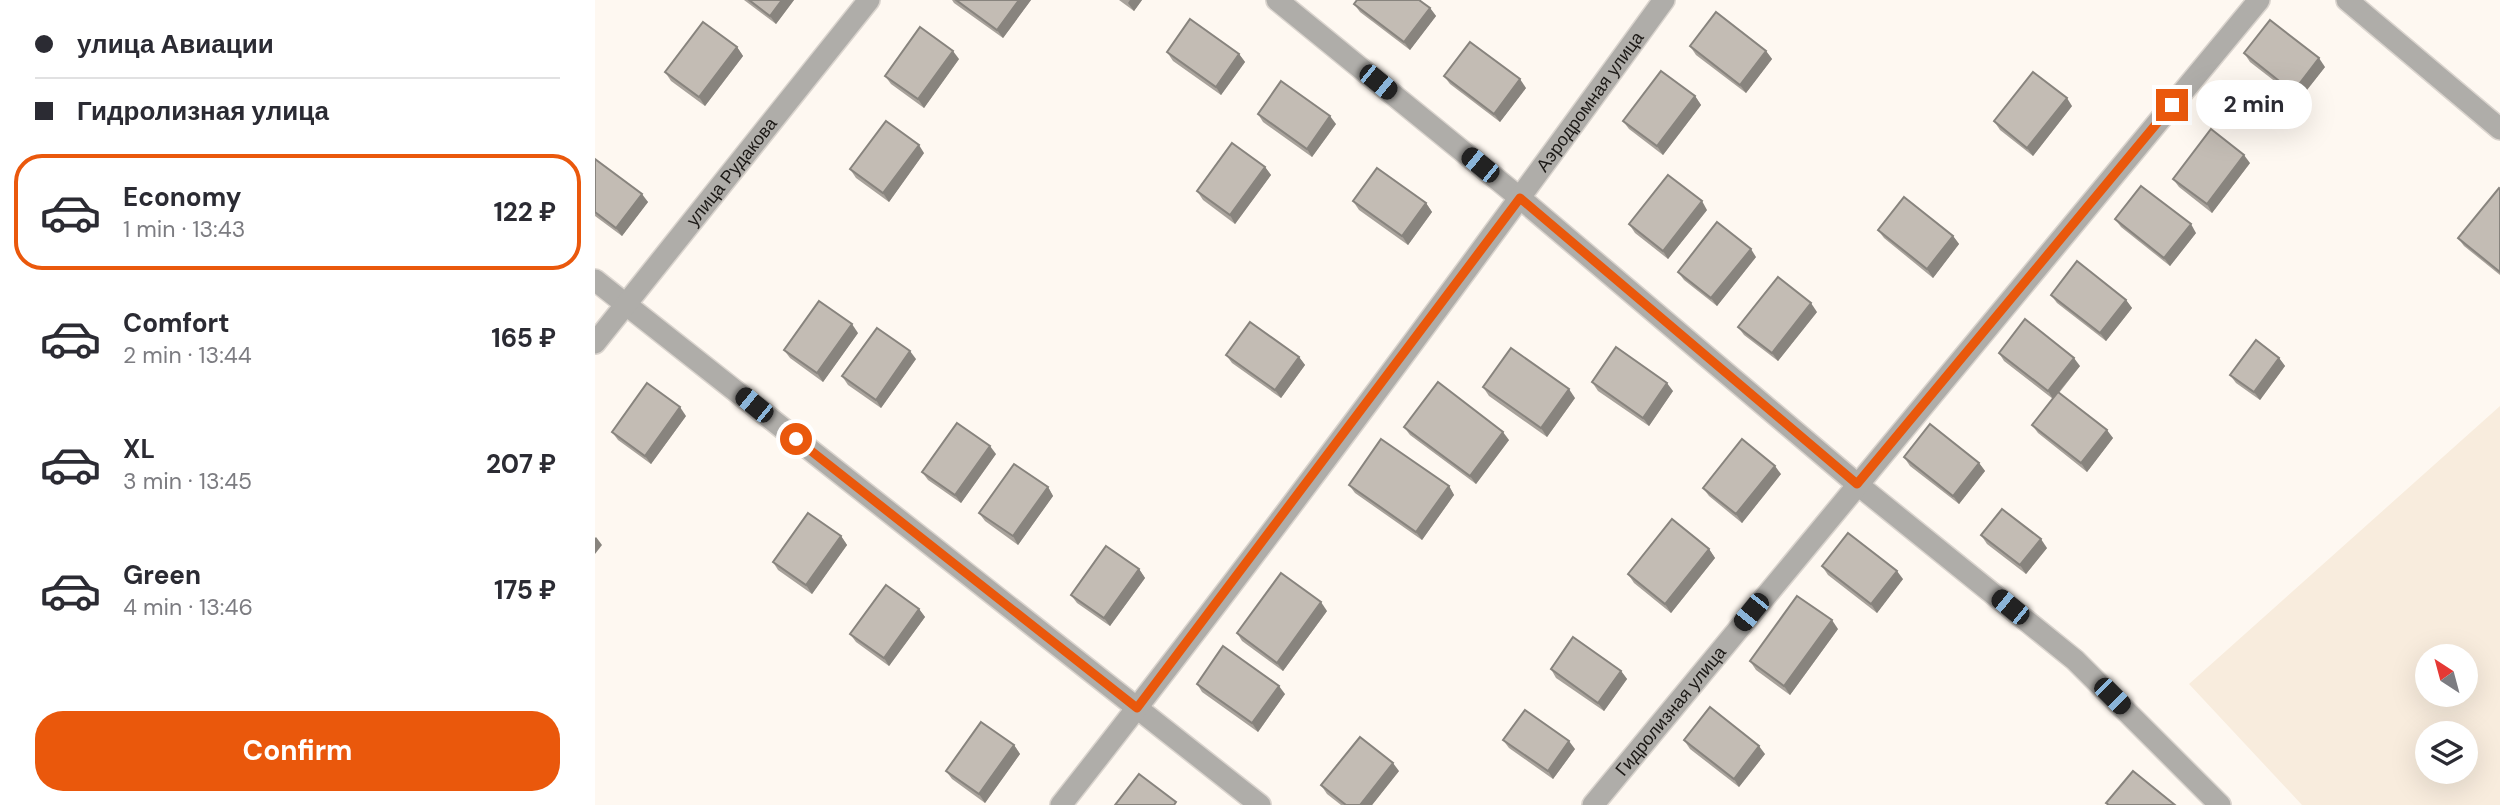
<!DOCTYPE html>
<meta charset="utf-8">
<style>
:root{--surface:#fff;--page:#f2f2f3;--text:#2b2b33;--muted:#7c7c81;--line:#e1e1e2;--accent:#ea580c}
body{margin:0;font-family:"DM Sans",sans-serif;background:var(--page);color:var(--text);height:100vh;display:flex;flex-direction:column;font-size:26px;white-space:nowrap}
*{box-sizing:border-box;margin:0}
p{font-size:23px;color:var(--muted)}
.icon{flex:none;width:38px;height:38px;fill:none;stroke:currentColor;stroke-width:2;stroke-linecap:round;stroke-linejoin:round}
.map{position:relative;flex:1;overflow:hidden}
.panel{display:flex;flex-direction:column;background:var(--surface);width:595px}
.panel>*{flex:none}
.top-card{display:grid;align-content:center;height:154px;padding:0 35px;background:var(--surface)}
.needle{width:46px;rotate:324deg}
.controls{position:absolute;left:1820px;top:644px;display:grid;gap:14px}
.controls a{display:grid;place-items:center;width:63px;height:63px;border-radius:50%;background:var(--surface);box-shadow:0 7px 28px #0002;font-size:35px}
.end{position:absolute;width:32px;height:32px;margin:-16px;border:9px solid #ea580c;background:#fff;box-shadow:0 0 0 4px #fff}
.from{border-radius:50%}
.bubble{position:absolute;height:49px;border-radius:24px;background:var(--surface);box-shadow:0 7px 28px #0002;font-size:23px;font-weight:700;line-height:49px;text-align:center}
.car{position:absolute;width:21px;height:42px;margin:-21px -10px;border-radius:9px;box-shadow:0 0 5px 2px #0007;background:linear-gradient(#222 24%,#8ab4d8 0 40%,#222 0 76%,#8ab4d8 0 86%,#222 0)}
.top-card b{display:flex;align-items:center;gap:24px;height:66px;font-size:26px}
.top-card b+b{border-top:2px solid var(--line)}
.top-card i{width:18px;height:18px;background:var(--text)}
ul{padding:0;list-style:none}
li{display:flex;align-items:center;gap:21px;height:116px;margin:0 14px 10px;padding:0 21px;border:4px solid transparent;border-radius:28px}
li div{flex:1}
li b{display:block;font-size:26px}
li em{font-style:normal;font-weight:700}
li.current{border-color:var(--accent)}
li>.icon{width:63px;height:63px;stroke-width:1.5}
.cta{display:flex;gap:14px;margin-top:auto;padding:14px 35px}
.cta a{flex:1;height:80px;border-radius:28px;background:var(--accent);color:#fff;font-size:28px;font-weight:700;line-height:80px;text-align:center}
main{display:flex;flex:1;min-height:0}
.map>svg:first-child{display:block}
</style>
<main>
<section class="panel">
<div class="top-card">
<b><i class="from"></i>улица Авиации</b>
<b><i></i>Гидролизная улица</b>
</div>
<ul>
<li class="current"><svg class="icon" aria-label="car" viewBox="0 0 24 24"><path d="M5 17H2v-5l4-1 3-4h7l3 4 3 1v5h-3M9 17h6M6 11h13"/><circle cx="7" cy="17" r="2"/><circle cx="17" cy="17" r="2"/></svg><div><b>Economy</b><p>1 min · 13:43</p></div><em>122 ₽</em></li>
<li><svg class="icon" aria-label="car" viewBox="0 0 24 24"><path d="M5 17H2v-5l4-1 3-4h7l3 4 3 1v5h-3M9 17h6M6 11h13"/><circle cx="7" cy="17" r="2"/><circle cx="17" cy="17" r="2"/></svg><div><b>Comfort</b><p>2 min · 13:44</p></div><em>165 ₽</em></li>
<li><svg class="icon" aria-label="car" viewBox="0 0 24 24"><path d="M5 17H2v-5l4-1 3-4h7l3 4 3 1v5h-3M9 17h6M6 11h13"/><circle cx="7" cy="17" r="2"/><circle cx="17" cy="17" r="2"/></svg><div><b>XL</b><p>3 min · 13:45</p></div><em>207 ₽</em></li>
<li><svg class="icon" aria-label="car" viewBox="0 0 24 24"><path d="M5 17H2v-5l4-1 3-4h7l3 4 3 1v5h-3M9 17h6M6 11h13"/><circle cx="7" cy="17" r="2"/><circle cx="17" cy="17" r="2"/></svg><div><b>Green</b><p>4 min · 13:46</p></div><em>175 ₽</em></li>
</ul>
<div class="cta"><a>Confirm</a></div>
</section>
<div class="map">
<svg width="1905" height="805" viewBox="0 0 1905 805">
<rect width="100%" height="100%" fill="#fef8f1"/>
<path fill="#f8ecdd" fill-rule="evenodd" d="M1905,406V805H1707L1594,684ZM1832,656H1871V695H1832ZM1832,733H1871V772H1832Z"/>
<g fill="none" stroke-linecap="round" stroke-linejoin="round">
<defs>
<g id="minor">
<polyline points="682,0 925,198 1262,484 1480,660 1625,805"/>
<polyline points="1752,0 1905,129"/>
<polyline points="0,280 665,805"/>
<path id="s1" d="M0,343L274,0"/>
<path id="s2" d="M466,805C673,542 872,271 1069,0"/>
<path id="s3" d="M998,805L1664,0"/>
</g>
</defs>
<use href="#minor" stroke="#dad4ce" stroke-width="24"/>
<use href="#minor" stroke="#afada9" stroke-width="21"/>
</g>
<g fill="#a8a29b">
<polygon points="149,0 199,0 181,24"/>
<polygon points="357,0 436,0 408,38 359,3"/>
<polygon points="524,0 547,0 539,11"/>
<polygon points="759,4 835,8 841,16 815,50 765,12"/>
<polygon points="1095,46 1171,51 1177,59 1151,93 1101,55"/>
<polygon points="142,47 148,56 110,106 76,81 70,72"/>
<polygon points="572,52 644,54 650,62 626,95 578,61"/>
<polygon points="1649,53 1730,67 1704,100 1655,62"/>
<polygon points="364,59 329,108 296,84 290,76"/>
<polygon points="849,76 931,88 905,122 855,84"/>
<polygon points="1100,96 1106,105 1068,155 1034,129 1028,121"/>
<polygon points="1477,106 1438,156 1405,130 1399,121"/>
<polygon points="663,114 741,124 717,157 668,122"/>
<polygon points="329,153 294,202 261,178 255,169"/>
<polygon points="0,159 53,202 27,236 0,216"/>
<polygon points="1655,163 1617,213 1584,187 1578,179"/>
<polygon points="670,167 676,175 640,224 608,200 602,191"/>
<polygon points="1905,189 1905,275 1869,246 1863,238"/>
<polygon points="758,201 831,203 837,212 813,245 764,210"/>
<polygon points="1112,210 1073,259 1040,233 1034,224"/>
<polygon points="1520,219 1601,233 1575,266 1526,227"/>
<polygon points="1283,230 1358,236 1364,244 1338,278 1289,238"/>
<polygon points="1161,257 1122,306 1089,280 1083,272"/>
<polygon points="1456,295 1531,300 1537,308 1511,341 1462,303"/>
<polygon points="1222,312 1183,361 1149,335 1143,327"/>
<polygon points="263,333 228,382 195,358 189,350"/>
<polygon points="1404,353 1485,366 1464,393 1518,438 1492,472 1443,433 1437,425 1458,399 1409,361"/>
<polygon points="631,355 704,357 710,365 686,398 637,363"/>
<polygon points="1684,358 1690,366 1665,400 1641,383 1635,375"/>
<polygon points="321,359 286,408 253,385 247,376"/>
<polygon points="997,382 1078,391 1054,426 1003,391"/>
<polygon points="888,387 980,398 952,437 894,396"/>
<polygon points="91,416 56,464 23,440 17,432"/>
<polygon points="809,427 914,440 881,484 815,435"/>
<polygon points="401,454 366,503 333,480 327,472"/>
<polygon points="1309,457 1384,463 1390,471 1364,504 1315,466"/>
<polygon points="1186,474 1147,523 1114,496 1108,488"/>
<polygon points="754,485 854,486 859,495 827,540 760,493"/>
<polygon points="453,487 458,496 423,545 390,521 384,513"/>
<polygon points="1386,535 1452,548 1431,574 1392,544"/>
<polygon points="246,536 252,545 217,594 183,570 178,562"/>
<polygon points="1114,549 1120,558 1076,613 1039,583 1033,574"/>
<polygon points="1227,566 1308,579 1282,613 1233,575"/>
<polygon points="544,569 550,578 515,626 482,603 476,595"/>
<polygon points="324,609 330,617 294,666 261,642 255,634"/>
<polygon points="732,611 688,671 647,641 642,633"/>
<polygon points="1243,629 1195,695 1161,670 1155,661"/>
<polygon points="956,669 1026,671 1032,679 1009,711 961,678"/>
<polygon points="602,684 690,694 663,732 607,692"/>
<polygon points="908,740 980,749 958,779 914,748"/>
<polygon points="1089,740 1170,754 1144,787 1095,749"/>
<polygon points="419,745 425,754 390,803 357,779 351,771"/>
<polygon points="804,771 777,805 746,805 732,794 726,785"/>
</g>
<g fill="#88847e">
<polygon points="187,0 199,0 181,24 175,16"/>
<polygon points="424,0 436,0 408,38 402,30"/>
<polygon points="535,0 547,0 539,11 533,3"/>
<polygon points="835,8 841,16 815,50 809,42"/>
<polygon points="142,47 148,56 110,106 104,97"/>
<polygon points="358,51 364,59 329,108 323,99"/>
<polygon points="1171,51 1177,59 1151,93 1145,85"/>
<polygon points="644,54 650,62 626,95 621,87"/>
<polygon points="1724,58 1730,67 1704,100 1698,92"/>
<polygon points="925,79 931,88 905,122 899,114"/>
<polygon points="1100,96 1106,105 1068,155 1062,146"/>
<polygon points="1472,98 1477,106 1438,156 1432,148"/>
<polygon points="735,116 741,124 717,157 712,149"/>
<polygon points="324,145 329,153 294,202 288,193"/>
<polygon points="1649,155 1655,163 1617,213 1612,204"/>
<polygon points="670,167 676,175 640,224 635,215"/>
<polygon points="47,194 53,202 27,236 21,228"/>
<polygon points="1107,201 1112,210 1073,259 1068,251"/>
<polygon points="831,203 837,212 813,245 807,236"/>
<polygon points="1596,224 1601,233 1575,266 1569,258"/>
<polygon points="1358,236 1364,244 1338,278 1332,269"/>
<polygon points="1156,249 1161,257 1122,306 1116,298"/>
<polygon points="1531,300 1537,308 1511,341 1505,333"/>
<polygon points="1216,303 1222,312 1183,361 1177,353"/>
<polygon points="257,324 263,333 228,382 222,373"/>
<polygon points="315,351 321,359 286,408 281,400"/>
<polygon points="704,357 710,365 686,398 680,390"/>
<polygon points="1479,358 1485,366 1458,399 1453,391"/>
<polygon points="1684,358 1690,366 1665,400 1659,392"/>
<polygon points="1072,383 1078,391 1054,426 1048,418"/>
<polygon points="974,389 980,398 952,437 946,428"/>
<polygon points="85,407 91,416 56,464 50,456"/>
<polygon points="1512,430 1518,438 1492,472 1486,463"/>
<polygon points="908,432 914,440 881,484 875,476"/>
<polygon points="395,446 401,454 366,503 360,495"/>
<polygon points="1384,463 1390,471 1364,504 1358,496"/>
<polygon points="1180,466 1186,474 1147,523 1141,514"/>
<polygon points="854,486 859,495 827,540 821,532"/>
<polygon points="453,487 458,496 423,545 418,536"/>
<polygon points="246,536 252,545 217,594 211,585"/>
<polygon points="1,537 7,545 0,554 0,538"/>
<polygon points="1446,539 1452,548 1431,574 1425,565"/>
<polygon points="1114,549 1120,558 1076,613 1070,604"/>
<polygon points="544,569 550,578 515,626 509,618"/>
<polygon points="1302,571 1308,579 1282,613 1276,604"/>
<polygon points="726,602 732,611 688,671 682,663"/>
<polygon points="324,609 330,617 294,666 289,658"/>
<polygon points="1237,620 1243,629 1195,695 1189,686"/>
<polygon points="1026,671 1032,679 1009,711 1003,703"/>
<polygon points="684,686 690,694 663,732 657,723"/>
<polygon points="974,741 980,749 958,779 953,771"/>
<polygon points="419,745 425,754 390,803 384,794"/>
<polygon points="1164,746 1170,754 1144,787 1139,779"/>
<polygon points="798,763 804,771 777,805 765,805"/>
</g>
<g fill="#c3bcb4" stroke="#88847e" stroke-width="2">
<polygon points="154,0 187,0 175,16"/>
<polygon points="361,0 424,0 402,30"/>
<polygon points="762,0 824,0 835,8 809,42 759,4"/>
<polygon points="1121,12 1171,51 1145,85 1095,46"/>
<polygon points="595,19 644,54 621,87 572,52"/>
<polygon points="1675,20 1724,58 1698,92 1649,53"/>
<polygon points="108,22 142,47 104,97 70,72"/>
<polygon points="325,27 358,51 323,99 290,76"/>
<polygon points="875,42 925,79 899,114 849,76"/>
<polygon points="1066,71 1100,96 1062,146 1028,121"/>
<polygon points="1438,72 1472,98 1432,148 1399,121"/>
<polygon points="686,81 735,116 712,149 663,114"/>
<polygon points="291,121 324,145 288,193 255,169"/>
<polygon points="1616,129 1649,155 1612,204 1578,179"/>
<polygon points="637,143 670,167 635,215 602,191"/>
<polygon points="0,159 47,194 21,228 0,212"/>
<polygon points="782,168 831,203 807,236 758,201"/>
<polygon points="1073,175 1107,201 1068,251 1034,224"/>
<polygon points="1546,186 1596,224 1569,258 1520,219"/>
<polygon points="1904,188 1905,189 1905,272 1863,238"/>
<polygon points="1309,197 1358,236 1332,269 1283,230"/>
<polygon points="1122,222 1156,249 1116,298 1083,272"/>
<polygon points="1482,261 1531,300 1505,333 1456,295"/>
<polygon points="1183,277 1216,303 1177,353 1143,327"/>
<polygon points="224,301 257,324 222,373 189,350"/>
<polygon points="1430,319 1479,358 1453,391 1404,353"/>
<polygon points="655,322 704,357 680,390 631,355"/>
<polygon points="282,328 315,351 281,400 247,376"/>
<polygon points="1661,340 1684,358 1659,392 1635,375"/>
<polygon points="1021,347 1072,383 1048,418 997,382"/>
<polygon points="916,348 974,389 946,428 888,387"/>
<polygon points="843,382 908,432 875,476 809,427"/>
<polygon points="52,383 85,407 50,456 17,432"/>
<polygon points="1463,392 1512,430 1486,463 1437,425"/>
<polygon points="362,423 395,446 360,495 327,472"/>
<polygon points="1335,424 1384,463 1358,496 1309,457"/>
<polygon points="786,439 854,486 821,532 754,485"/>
<polygon points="1147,439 1180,466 1141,514 1108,488"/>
<polygon points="419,464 453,487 418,536 384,513"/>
<polygon points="1407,509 1446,539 1425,565 1386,535"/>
<polygon points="213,513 246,536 211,585 178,562"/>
<polygon points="1077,519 1114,549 1070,604 1033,574"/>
<polygon points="1253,533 1302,571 1276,604 1227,566"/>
<polygon points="511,546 544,569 509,618 476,595"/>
<polygon points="686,573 726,602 682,663 642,633"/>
<polygon points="291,585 324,609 289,658 255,634"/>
<polygon points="1202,596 1237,620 1189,686 1155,661"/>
<polygon points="978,637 1026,671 1003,703 956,669"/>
<polygon points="628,646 684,686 657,723 602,684"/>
<polygon points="1115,707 1164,746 1139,779 1089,740"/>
<polygon points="930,710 974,741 953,771 908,740"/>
<polygon points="386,722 419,745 384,794 351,771"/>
<polygon points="765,737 798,763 765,805 751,805 726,785"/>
<polygon points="1538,771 1580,805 1514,805 1511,803"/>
<polygon points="544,774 581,802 579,805 520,805"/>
</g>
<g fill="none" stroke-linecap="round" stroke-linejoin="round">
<polyline stroke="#ea580c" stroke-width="9" points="201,439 542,708 925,198 1262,484 1577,105"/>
</g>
<g text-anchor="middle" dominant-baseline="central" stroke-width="5" stroke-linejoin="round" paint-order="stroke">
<g font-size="18" fill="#1c1916" stroke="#fff">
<text stroke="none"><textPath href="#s2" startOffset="880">Аэродромная улица</textPath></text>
<text stroke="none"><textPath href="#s1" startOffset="219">улица Рудакова</textPath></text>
<text stroke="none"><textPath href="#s3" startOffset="122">Гидролизная улица</textPath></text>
</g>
</g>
</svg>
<div class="controls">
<a><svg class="needle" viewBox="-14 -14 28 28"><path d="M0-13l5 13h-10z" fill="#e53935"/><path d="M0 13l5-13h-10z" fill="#7c7c81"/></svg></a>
<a><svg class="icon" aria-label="layers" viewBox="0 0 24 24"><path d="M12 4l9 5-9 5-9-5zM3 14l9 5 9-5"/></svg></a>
</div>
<i class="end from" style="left:201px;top:439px"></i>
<i class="end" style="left:1577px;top:105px"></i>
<div class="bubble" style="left:1601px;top:80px;width:116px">2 min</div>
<i class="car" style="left:783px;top:82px;rotate:129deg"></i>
<i class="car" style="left:885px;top:165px;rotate:309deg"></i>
<i class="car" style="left:159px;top:405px;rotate:309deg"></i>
<i class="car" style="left:1415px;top:607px;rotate:309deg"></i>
<i class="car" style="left:1156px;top:612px;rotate:219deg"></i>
<i class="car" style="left:1517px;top:696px;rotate:135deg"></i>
</div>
</main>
